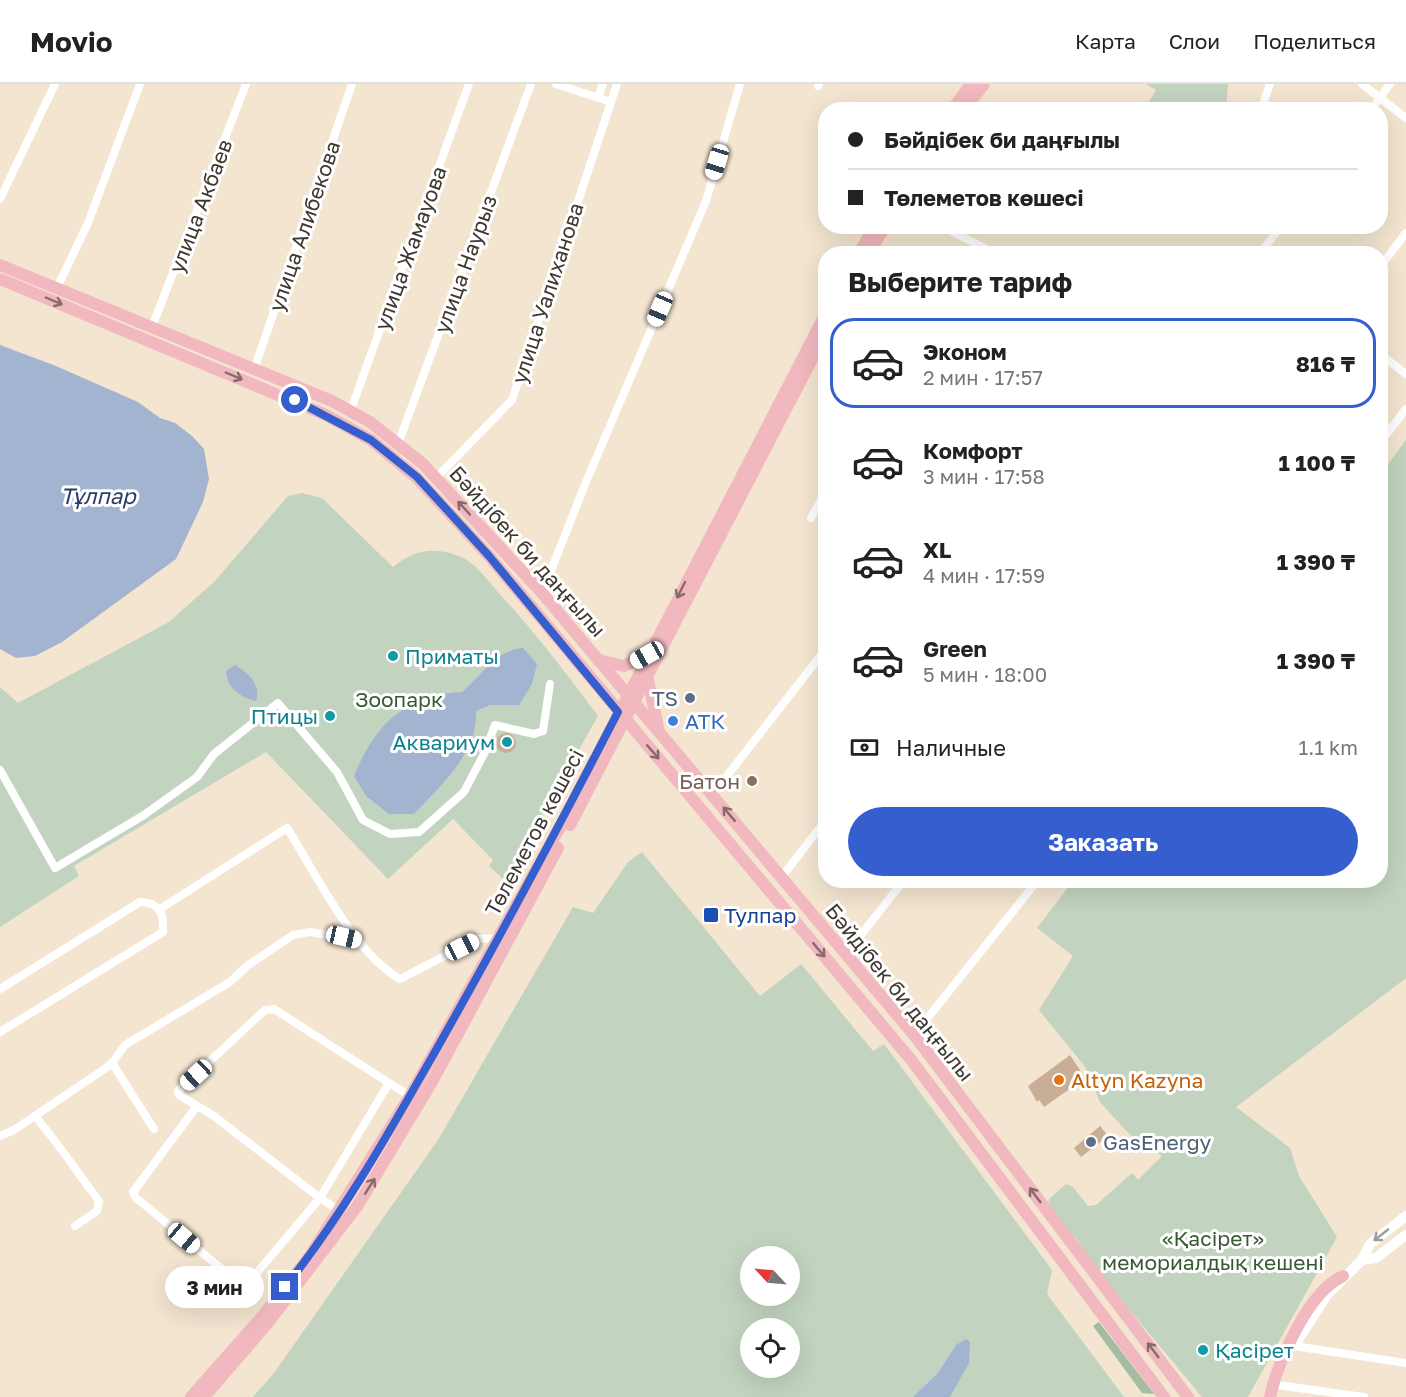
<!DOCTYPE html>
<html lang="ru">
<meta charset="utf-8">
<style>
:root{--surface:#fff;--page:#f2f2f2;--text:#222;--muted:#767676;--line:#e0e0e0;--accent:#355ece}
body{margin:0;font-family:"Golos Text",sans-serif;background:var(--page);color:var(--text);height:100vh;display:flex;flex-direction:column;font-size:22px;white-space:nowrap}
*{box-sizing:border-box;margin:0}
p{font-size:20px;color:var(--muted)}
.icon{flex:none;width:33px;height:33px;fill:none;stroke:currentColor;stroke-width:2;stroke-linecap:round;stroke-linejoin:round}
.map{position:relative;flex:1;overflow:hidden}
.sheet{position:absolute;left:818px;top:162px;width:570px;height:642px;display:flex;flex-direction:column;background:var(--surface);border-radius:24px;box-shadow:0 6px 24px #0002}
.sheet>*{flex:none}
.guide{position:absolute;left:818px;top:18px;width:570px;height:132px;border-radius:24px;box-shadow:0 6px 24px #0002;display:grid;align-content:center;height:132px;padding:0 30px;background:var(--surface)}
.needle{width:39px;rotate:296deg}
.fabs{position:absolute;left:740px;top:1162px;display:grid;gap:12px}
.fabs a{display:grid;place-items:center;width:60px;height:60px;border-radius:50%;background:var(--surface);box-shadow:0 6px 24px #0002;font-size:30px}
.end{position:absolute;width:27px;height:27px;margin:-14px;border:8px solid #355ece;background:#fff;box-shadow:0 0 0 3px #fff}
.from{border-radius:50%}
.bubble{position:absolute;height:42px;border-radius:21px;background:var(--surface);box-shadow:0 6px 24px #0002;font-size:20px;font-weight:700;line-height:42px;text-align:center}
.car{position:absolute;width:18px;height:36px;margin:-18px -9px;border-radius:8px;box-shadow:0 0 4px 2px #0007;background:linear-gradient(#fff 24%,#345 0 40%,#fff 0 76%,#345 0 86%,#fff 0)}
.guide b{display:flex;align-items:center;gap:21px;height:57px;font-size:22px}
.guide b+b{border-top:2px solid var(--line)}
.guide i{width:15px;height:15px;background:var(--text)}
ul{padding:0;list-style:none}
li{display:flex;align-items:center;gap:18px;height:90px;margin:0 12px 9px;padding:0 18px;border:3px solid transparent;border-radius:24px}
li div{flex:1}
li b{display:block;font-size:22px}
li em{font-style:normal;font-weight:700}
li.selected{border-color:var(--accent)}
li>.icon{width:54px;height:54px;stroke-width:1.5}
h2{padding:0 30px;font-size:27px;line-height:72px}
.pay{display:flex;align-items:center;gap:15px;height:66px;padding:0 30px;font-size:22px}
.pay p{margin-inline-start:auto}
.action{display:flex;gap:12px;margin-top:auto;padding:12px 30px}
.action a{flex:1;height:69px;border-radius:36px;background:var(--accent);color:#fff;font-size:24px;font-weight:700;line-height:69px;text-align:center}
header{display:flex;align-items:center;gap:36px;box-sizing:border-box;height:84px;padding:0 30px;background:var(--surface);border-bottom:2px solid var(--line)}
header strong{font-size:28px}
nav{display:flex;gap:33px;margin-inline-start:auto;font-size:21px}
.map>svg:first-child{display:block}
</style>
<header>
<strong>Movio</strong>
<nav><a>Карта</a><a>Слои</a><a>Поделиться</a></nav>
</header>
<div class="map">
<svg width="1406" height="1313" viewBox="0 0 1406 1313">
<rect width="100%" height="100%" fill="#f3e5d0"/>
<g fill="#c2d4bf" fill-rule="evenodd">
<polygon points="1146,0 1228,0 1226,25 1145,25 1156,6"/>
<polygon points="1406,356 1406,894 1236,1023 1290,1064 1299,1092 1337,1153 1248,1313 1202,1313 1099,1189 1076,1154 1055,1132 1048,1116 1066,1100 1073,1103 1088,1122 1096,1121 1132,1089 1138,1096 1162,1072 1130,1051 1100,1018 1086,984 1039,926 1073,872 1037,844 1073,797 1380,796 1380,391"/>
<path d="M302,409L322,414L393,483C413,466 436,462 461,473C476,479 486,495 497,507C534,547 566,589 598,632L505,797L489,782L493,776L453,735L388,795L266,668L74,782L79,792L0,843V603L18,619L169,538L214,498L288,412Z"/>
<path d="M642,768L760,912L801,880L873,967L884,960L1052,1186L1047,1210L1124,1313H253L274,1289L438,1056L573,823L593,829L628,778ZM750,1173H789V1212H750ZM750,1245H789V1284H750Z"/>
</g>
<polygon fill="#a4bca1" points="1099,1238 1154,1310 1142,1309 1093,1242"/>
<g fill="#a3b4d1">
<polygon points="0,261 56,282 138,318 160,334 175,339 192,352 204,365 209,395 203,418 176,475 62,558 35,572 16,574 0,565"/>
<path d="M523,564L537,580L532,600L519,621H490L476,627C478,669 441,701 414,730H389L366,712L354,692C375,641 404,611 462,608C481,592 496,566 523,564Z"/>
<path d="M235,581C248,589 261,600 256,617C241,614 226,603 226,587Z"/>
<polygon points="966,1255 970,1258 969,1279 950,1313 913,1313 938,1289 956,1261"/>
</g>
<g fill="#c7ae95">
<circle cx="506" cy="659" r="10"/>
<polygon points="1070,971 1085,994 1044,1023 1039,1016 1037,1018 1028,1002"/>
<polygon points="1100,1042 1108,1052 1081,1073 1074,1064"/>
</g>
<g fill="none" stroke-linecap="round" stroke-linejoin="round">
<g stroke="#fff" stroke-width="8">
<polyline points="556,0 611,18"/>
<polyline points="1362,0 1406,34"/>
<polyline points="818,2 819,0"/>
<polyline points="598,13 603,0"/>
<polyline points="1261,26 1270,0"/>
<polyline points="1371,26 1390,0"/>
<polyline points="0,115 55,0"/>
<polyline points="941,142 996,170"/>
<polyline points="1260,170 1281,142"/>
<polyline points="1380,183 1406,149"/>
<polyline points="57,204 88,139 140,0"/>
<polyline points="152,243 246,0"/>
<polyline points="1380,270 1406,290"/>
<polyline points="255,283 352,0"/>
<polyline points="350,328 469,0"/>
<polyline points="1380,359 1406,325"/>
<polyline points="398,360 531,0"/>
<polyline points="436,394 512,316 617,0"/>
<polyline points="811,434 825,409"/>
<polyline points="542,509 586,398 706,117 740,0"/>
<polyline points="0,686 55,784 144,731 197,693 214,670 278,619 337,688 363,736 390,750 419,748 464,708 485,668 495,641 534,650 543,647 550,600"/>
<polyline points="712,711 825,566"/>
<polyline points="781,794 825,737"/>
<path d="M160,825L287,744C317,791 353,868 400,895L478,855L499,854"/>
<polyline points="846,870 904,796"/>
<path d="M0,905L140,818C160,818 164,831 163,848L0,948"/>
<polygon points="274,925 389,999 320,1114 214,1032 179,1011 178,1007 265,926"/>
<polyline points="914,951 1038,796"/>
<polyline points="112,979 154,1045"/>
<polyline points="389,999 410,1012"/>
<polyline points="197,1022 133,1108 135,1113 234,1195 241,1200 249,1198 320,1114 340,1127"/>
<path d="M35,1032C58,1059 77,1088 99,1117L97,1127L75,1142"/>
<polyline points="0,1052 14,1046 103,986 112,979 125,961 230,898 247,882 293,851 310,848 357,856"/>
<polyline points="1294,1262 1406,1279"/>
<polyline points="1277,1301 1364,1313"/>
</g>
<g stroke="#fff" stroke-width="10">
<polyline points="1362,1176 1376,1174 1406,1151"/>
<polyline points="1294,1262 1327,1211 1362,1176 1370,1160 1406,1132"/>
</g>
<g stroke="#f2b8bf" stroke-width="12">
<polyline points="952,26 971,0"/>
<polyline points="964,26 984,0"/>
<polyline points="859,170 874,142"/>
<polyline points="869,170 885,142"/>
<polyline points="0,181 332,317 370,338 423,380 542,509 914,951 1188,1313"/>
<polyline points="0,195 326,331 371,356 416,393 489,472 912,977 1164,1313"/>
<polyline points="598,576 624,582 647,571"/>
<polyline points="648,596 658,643"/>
<polyline points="570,741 825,250"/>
<polyline points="191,1313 261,1234 310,1172 410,1012 565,734 825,231"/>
<polyline points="204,1313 267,1240 358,1121 432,998 558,764"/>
<path d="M1270,1313C1278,1277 1308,1208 1343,1192"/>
</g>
</g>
<defs><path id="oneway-shaft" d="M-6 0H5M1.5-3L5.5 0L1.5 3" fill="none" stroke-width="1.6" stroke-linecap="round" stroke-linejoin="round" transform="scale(1.5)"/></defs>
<g stroke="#866c69">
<use href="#oneway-shaft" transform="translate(54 217) rotate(23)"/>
<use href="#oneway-shaft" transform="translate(234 292) rotate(23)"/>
<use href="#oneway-shaft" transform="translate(464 424) rotate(-132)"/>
<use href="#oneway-shaft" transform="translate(681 506) rotate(117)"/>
<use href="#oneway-shaft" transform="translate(653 668) rotate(49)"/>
<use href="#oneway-shaft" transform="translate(729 730) rotate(-130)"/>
<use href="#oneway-shaft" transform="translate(819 866) rotate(50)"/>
<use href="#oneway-shaft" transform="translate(370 1102) rotate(-58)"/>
<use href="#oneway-shaft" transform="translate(1035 1111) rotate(-127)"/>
<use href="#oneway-shaft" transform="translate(1153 1266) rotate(-127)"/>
</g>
<use stroke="#9e9c98" href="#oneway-shaft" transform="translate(1381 1151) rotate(142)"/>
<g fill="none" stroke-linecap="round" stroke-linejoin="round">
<path stroke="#355ece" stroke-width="8" d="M285,1203C342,1132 387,1052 432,973C497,859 558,744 618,628L489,472L417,393L371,356L295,316"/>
</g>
<g fill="#0f9aa8" stroke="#fff" stroke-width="2">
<circle cx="393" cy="572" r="6"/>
<circle cx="330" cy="632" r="6"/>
<circle cx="507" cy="658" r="6"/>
<circle cx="1203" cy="1266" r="6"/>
</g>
<g fill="#5c6f8a" stroke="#fff" stroke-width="2">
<circle cx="690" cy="614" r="6"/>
<circle cx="1091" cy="1058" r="6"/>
</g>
<circle fill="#3f7fe0" stroke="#fff" stroke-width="2" cx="673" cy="637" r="6"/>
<circle fill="#8d6e63" stroke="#fff" stroke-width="2" cx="752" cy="697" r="6"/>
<rect fill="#1a4fb4" stroke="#fff" stroke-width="2" x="703" y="823" width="16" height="16" rx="3"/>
<circle fill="#e8710a" stroke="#fff" stroke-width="2" cx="1059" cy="996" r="6"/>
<g text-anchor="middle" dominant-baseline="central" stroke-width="6" stroke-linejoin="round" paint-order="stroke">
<g font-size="21" fill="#3e3930" stroke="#fff">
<text transform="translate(200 122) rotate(-69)">улица Акбаев</text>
<text transform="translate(304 142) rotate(-71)">улица Алибекова</text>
<text transform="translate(410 164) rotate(-70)">улица Жамауова</text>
<text transform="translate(465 180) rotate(-70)">улица Наурыз</text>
<text transform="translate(547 209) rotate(-72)">улица Уалиханова</text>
<text transform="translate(528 467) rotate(48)">Бәйдібек би даңғылы</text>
<text transform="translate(534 748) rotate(-62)">Төлеметов көшесі</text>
<text transform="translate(900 908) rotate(51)">Бәйдібек би даңғылы</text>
</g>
<g font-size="21" fill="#0d838f" stroke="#fff" text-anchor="start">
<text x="405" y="572">Приматы</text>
<text x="318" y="632" text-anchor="end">Птицы</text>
<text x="495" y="658" text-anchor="end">Аквариум</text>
<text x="1215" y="1266">Қасірет</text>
</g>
<g font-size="21" fill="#4e5e75" stroke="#fff" text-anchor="end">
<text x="678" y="614">TS</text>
<text x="1103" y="1058" text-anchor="start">GasEnergy</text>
</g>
<g font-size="21" fill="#375a33" stroke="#fff">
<text x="399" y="615">Зоопарк</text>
<text x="1213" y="1154">«Қасірет»<tspan x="1213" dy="24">мемориалдық кешені</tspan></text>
</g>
<g font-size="21" fill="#366cbe" stroke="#fff" text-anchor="start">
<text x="685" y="637">АТК</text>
</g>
<g font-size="21" fill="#785e54" stroke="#fff" text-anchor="end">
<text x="740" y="697">Батон</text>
</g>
<g font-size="21" fill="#164399" stroke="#fff" text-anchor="start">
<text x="724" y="831">Тулпар</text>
</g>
<g font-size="21" fill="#c56008" stroke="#fff" text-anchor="start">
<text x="1071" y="996">Altyn Kazyna</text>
</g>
<g font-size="22" font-style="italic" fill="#283e66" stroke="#fff">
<text x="98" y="411">Тұлпар</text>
</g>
</g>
</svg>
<div class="fabs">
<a><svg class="needle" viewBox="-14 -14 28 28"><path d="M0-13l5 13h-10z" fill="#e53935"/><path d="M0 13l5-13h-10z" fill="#767676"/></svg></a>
<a><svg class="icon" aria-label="locate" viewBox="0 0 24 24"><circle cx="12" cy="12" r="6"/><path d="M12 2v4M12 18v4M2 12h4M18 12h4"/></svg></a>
</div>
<i class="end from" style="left:295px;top:316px"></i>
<i class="end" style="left:285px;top:1203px"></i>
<div class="bubble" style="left:165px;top:1182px;width:99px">3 мин</div>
<i class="car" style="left:717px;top:78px;rotate:197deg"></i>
<i class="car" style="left:660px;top:225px;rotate:203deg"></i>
<i class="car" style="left:647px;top:571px;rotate:241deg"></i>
<i class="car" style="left:344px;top:853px;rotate:103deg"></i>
<i class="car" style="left:462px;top:863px;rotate:63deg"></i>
<i class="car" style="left:196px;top:991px;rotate:227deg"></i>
<i class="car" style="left:184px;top:1154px;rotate:130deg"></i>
<div class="guide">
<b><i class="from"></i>Бәйдібек би даңғылы</b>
<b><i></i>Төлеметов көшесі</b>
</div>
<section class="sheet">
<h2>Выберите тариф</h2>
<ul>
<li class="selected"><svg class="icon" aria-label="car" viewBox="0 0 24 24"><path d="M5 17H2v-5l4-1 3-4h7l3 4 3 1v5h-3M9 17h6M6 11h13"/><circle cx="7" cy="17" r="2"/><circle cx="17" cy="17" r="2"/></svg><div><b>Эконом</b><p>2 мин · 17:57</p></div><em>816 ₸</em></li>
<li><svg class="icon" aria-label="car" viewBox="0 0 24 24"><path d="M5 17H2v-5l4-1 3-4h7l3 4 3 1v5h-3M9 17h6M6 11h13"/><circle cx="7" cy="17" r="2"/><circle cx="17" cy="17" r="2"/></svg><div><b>Комфорт</b><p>3 мин · 17:58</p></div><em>1 100 ₸</em></li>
<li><svg class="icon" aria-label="car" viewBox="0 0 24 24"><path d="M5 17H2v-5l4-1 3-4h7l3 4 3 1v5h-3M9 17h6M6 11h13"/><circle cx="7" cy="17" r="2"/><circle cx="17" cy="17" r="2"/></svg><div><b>XL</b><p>4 мин · 17:59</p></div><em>1 390 ₸</em></li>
<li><svg class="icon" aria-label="car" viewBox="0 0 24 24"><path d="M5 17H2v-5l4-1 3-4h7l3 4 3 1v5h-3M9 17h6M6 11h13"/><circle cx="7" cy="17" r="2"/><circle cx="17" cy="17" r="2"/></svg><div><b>Green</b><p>5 мин · 18:00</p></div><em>1 390 ₸</em></li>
</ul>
<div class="pay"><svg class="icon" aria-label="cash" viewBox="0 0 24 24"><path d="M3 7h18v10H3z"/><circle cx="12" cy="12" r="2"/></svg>Наличные<p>1.1 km</p></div>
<div class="action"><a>Заказать</a></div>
</section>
</div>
